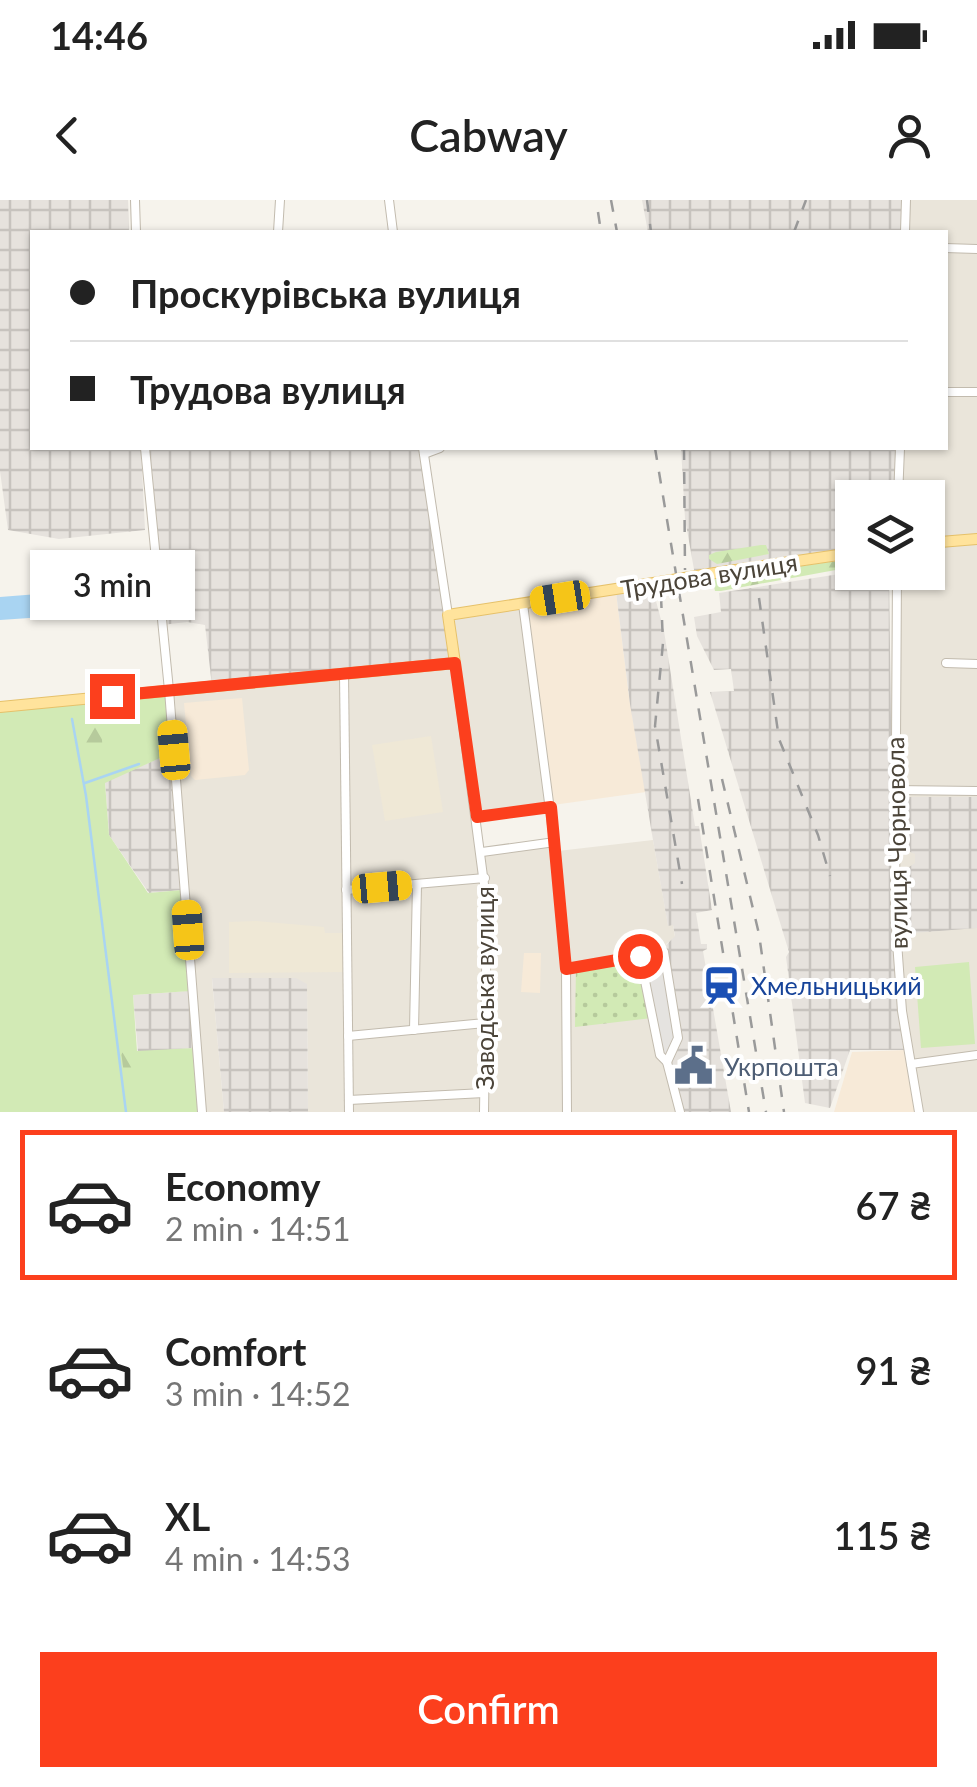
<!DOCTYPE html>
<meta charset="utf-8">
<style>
:root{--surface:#fff;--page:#f6f6f6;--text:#222;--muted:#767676;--line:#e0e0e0;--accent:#fc3f1d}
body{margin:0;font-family:Lato,sans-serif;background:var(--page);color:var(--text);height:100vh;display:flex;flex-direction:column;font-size:38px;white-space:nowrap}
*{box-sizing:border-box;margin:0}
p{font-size:32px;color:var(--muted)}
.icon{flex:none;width:55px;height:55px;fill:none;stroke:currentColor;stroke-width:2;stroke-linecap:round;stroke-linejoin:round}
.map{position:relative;height:912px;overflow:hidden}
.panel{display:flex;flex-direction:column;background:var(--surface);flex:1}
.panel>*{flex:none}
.guide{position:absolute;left:30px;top:30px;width:918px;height:220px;border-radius:0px;box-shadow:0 2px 8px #0004;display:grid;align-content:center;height:220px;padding:0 40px;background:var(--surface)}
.fabs{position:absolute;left:835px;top:280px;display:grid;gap:20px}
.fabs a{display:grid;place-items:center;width:110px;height:110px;border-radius:0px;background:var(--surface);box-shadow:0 2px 8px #0004;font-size:50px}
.end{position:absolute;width:45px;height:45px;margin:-22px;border:12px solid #fc3f1d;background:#fff;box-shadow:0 0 0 5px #fff}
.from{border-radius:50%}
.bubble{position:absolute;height:70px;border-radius:0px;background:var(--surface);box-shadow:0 2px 8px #0004;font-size:32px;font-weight:600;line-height:70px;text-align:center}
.car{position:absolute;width:30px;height:60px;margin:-30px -15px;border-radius:12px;box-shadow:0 0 8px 2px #0007;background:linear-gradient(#f5c518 24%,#345 0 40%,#f5c518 0 76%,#345 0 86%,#f5c518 0)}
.guide b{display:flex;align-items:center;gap:35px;height:95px;font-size:38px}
.guide b+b{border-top:2px solid var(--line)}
.guide i{width:25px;height:25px;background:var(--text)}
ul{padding:18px 0 0;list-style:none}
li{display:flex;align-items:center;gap:30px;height:150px;margin:0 20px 15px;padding:0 20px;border:5px solid transparent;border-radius:0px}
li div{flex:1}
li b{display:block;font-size:38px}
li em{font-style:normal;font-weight:600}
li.on{border-color:var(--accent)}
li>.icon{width:90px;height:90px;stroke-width:1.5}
.button{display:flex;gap:20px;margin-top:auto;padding:20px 40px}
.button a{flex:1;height:115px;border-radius:0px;background:var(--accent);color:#fff;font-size:40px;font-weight:600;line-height:115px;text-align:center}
.status{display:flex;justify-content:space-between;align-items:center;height:70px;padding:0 50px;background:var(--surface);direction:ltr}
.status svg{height:28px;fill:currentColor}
header{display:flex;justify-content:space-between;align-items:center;height:130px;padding:0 40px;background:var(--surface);font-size:45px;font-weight:600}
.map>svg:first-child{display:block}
</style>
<div class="status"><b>14:46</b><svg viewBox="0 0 49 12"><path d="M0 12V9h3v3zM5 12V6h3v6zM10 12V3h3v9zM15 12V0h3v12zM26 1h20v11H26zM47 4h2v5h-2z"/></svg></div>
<header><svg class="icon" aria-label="back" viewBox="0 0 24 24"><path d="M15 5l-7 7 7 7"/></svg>Cabway<svg class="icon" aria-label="person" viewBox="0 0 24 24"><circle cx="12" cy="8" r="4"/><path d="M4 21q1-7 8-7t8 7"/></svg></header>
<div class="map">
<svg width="977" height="912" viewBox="0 0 977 912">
<defs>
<pattern id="industrial-grid" width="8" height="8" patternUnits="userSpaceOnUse" patternTransform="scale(2.5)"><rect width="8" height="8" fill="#e6e2dd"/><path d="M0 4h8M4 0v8" fill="none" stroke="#c7c3be"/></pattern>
<pattern id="forest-firs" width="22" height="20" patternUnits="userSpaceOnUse" patternTransform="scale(2.5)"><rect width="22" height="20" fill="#d2eab5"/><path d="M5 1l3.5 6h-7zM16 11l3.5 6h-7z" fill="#b6ca9c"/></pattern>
<pattern id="park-dots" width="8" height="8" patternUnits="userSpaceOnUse" patternTransform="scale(2.5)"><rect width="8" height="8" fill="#d2eab5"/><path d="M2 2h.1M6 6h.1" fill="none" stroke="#b6ca9c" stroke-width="1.8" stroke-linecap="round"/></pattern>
</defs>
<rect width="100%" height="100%" fill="#f6f3ec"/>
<g fill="#eae5da">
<polygon points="909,0 977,0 977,336 928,340 928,298 901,298 902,248 945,248 945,32 908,32"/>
<polygon points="977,341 977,912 921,912 905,811 897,715 899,373 928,372 928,345"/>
<polygon points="520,407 549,605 479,615 485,654 553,645 564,769 565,912 308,912 307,784 212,779 224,912 204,912 172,493 451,417"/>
<polygon points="653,640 668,725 673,725 675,737 666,744 666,749 568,766 558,651"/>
<polygon points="638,759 677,912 569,912 569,771"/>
</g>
<g fill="#f7ead8">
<polygon points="616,392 630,504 646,592 553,605 525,406"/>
<polygon points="242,498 249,570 245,575 195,580 191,576 184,503"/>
<polygon points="524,753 541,753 540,793 521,792"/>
<polygon points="906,850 916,912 834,912 852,852"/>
</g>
<g fill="url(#industrial-grid)">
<polygon points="0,0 128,0 129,32 32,32 32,248 141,248 145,330 59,339 8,330 0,271"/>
<polygon points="642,0 904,0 903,32 648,32"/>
<polygon points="145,248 423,248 455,463 212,486 205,425 187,422 162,425"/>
<polygon points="681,248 897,248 896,297 852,298 852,350 695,375 685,319"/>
<polygon points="852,372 889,373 894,743 906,850 850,850 830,908 805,903 786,757 789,752 710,492 734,491 731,469 714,470 697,436 694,417 721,412 719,393"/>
<polygon points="652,386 664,431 695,626 699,626 712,710 696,713 701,744 707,744 707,749 703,751 731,912 682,912 669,862 681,839 666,745 675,736 673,725 668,726 653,640 630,504 616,392"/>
<polygon points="171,553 182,690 149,693 109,635 105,582"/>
<polygon points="900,597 977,597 977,728 901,734 900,673 915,663 915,654 899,647"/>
<polygon points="212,778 296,778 307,784 308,912 224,912"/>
<polygon points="190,791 195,848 138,852 133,795"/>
</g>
<g fill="#efe8d6">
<polygon points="431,536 443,612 385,621 372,545"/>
<polygon points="256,721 324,727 325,733 343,733 344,772 229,773 229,722"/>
</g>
<g fill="#d2eab5">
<polygon points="167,493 171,553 105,583 109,635 148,693 182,690 190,791 133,795 137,851 195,848 200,912 0,912 0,510"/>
<polygon points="969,762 975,844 921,848 915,767"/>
</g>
<g fill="url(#forest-firs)">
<polygon points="761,345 766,345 769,354 717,364 709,359 709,355 716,352"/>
<polygon points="852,359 852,367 721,391 715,391 712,378"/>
<polygon points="100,512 104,568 87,569 80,515"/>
<polygon points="132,843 142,912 129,912 120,844"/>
</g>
<polygon fill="url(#park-dots)" points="640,756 652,818 575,827 576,768"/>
<polygon fill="#e5e3e0" points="664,752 678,838 671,853 660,855 640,756"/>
<polygon fill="#a9d4f2" points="140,386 146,392 148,406 131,411 0,420 0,397"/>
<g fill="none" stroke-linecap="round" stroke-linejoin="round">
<g stroke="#a9d4f2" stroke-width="2.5">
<polyline points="72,519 86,596 126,912"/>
<polyline points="85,583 139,564"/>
</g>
<defs>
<g id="minor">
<polyline points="135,0 136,32"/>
<polyline points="389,0 393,32"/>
<polyline points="278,32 280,0"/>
<polyline points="905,32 906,0"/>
<polyline points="945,48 977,49"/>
<polyline points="945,192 977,192"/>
<polyline points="145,248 169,490 202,912"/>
<polyline points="423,248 448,415"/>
<polyline points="424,254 440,248"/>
<polyline points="898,298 900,248"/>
<polyline points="897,372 895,714 902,811 919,912"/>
<polyline points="523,404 556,656 566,769 567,912"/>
<polyline points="455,463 487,707 484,912"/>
<polyline points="946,463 977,464"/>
<polyline points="344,473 349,912"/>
<polyline points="894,590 977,591"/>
<polyline points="477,617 551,607"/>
<polyline points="482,652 555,642"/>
<polyline points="346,690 485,678"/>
<polyline points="640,756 660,855 667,862 680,912"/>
<polyline points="566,769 664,752 678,838 667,862"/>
<polyline points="414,830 417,684"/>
<polyline points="348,836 485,823"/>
<polyline points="911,864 977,855"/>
<polyline points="349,900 484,893"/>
</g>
<g id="major">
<polyline points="928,343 977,339"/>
<polyline points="715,373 852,353"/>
<polyline points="0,507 455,463 448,415 635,386"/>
</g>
</defs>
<use href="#minor" stroke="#c2bbae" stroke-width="10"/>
<use href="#major" stroke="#e6c16a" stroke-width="12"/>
<use href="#minor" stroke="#fff" stroke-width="8"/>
<use href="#major" stroke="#ffe39c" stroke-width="10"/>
<g stroke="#9a9a9a" stroke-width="2.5" stroke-dasharray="12 12" stroke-linecap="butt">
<polyline points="611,0 617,32"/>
<polyline points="647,0 651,32"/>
<polyline points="598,12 601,32"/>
<polyline points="794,32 806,0"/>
<polyline points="655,248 766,912"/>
<polyline points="684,248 685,370"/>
<polyline points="661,396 663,443 655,526 682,684"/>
<polyline points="759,398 779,539 818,635 830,676"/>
<polyline points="722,579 759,734 784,912"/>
<polyline points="698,599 749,912"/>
</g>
<defs>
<polyline id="major-bridge" points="635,386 715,373"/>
</defs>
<use href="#major-bridge" stroke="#e6c16a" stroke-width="12" stroke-linecap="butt"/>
<use href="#major-bridge" stroke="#ffe39c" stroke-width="10"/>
</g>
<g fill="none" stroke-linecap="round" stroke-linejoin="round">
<polyline stroke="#fc3f1d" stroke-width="12" points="112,496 455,463 477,617 551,607 566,769 640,756"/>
</g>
<defs>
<symbol id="station-bare" viewBox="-9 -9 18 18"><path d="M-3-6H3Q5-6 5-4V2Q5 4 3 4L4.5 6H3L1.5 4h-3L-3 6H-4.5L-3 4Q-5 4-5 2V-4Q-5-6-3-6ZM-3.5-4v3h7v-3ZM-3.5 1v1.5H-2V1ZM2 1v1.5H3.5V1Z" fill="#1a4fb4" stroke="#fff" stroke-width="2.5" paint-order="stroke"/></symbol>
<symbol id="civic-bare" viewBox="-9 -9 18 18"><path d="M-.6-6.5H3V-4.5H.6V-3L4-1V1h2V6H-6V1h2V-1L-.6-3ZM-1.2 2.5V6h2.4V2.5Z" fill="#5c6f8a" stroke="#fff" stroke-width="2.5" paint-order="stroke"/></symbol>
</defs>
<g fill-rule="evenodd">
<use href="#station-bare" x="694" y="758" width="55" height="55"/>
<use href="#civic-bare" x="666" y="838" width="55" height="55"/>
</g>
<g text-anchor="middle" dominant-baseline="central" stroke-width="8" stroke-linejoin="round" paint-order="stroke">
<g font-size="25" fill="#4b4439" stroke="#fff">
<text transform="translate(709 375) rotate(-9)">Трудова вулиця</text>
<text transform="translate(896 643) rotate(-91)">вулиця Чорновола</text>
<text transform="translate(484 788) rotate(-90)">Заводська вулиця</text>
</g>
<g font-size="25" fill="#164399" stroke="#fff" text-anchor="start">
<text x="751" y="785">Хмельницький</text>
</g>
<g font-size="25" fill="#4e5e75" stroke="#fff" text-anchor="start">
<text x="724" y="866">Укрпошта</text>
</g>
</g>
</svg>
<div class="fabs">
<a><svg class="icon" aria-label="layers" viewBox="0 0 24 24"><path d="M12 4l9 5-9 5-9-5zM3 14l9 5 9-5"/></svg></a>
</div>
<i class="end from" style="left:640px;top:756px"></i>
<i class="end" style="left:112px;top:496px"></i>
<div class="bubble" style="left:30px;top:350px;width:165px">3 min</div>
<i class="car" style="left:560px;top:398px;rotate:261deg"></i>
<i class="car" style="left:174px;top:550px;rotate:355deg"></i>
<i class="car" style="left:382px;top:687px;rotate:85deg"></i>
<i class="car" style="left:188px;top:730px;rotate:356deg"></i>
<div class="guide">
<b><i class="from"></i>Проскурівська вулиця</b>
<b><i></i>Трудова вулиця</b>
</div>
</div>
<section class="panel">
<ul>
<li class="on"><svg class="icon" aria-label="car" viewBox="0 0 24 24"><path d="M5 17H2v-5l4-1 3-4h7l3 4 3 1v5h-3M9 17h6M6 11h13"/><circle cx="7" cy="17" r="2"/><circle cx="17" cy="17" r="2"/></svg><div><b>Economy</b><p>2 min · 14:51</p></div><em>67 ₴</em></li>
<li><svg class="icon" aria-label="car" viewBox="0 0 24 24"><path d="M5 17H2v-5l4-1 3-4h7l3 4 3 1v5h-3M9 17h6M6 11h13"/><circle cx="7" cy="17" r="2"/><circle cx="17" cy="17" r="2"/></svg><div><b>Comfort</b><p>3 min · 14:52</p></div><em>91 ₴</em></li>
<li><svg class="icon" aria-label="car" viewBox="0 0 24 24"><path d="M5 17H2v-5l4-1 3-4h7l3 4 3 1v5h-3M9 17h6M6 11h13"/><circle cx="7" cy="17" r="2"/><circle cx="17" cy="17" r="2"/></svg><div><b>XL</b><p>4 min · 14:53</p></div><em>115 ₴</em></li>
</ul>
<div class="button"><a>Confirm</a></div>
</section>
